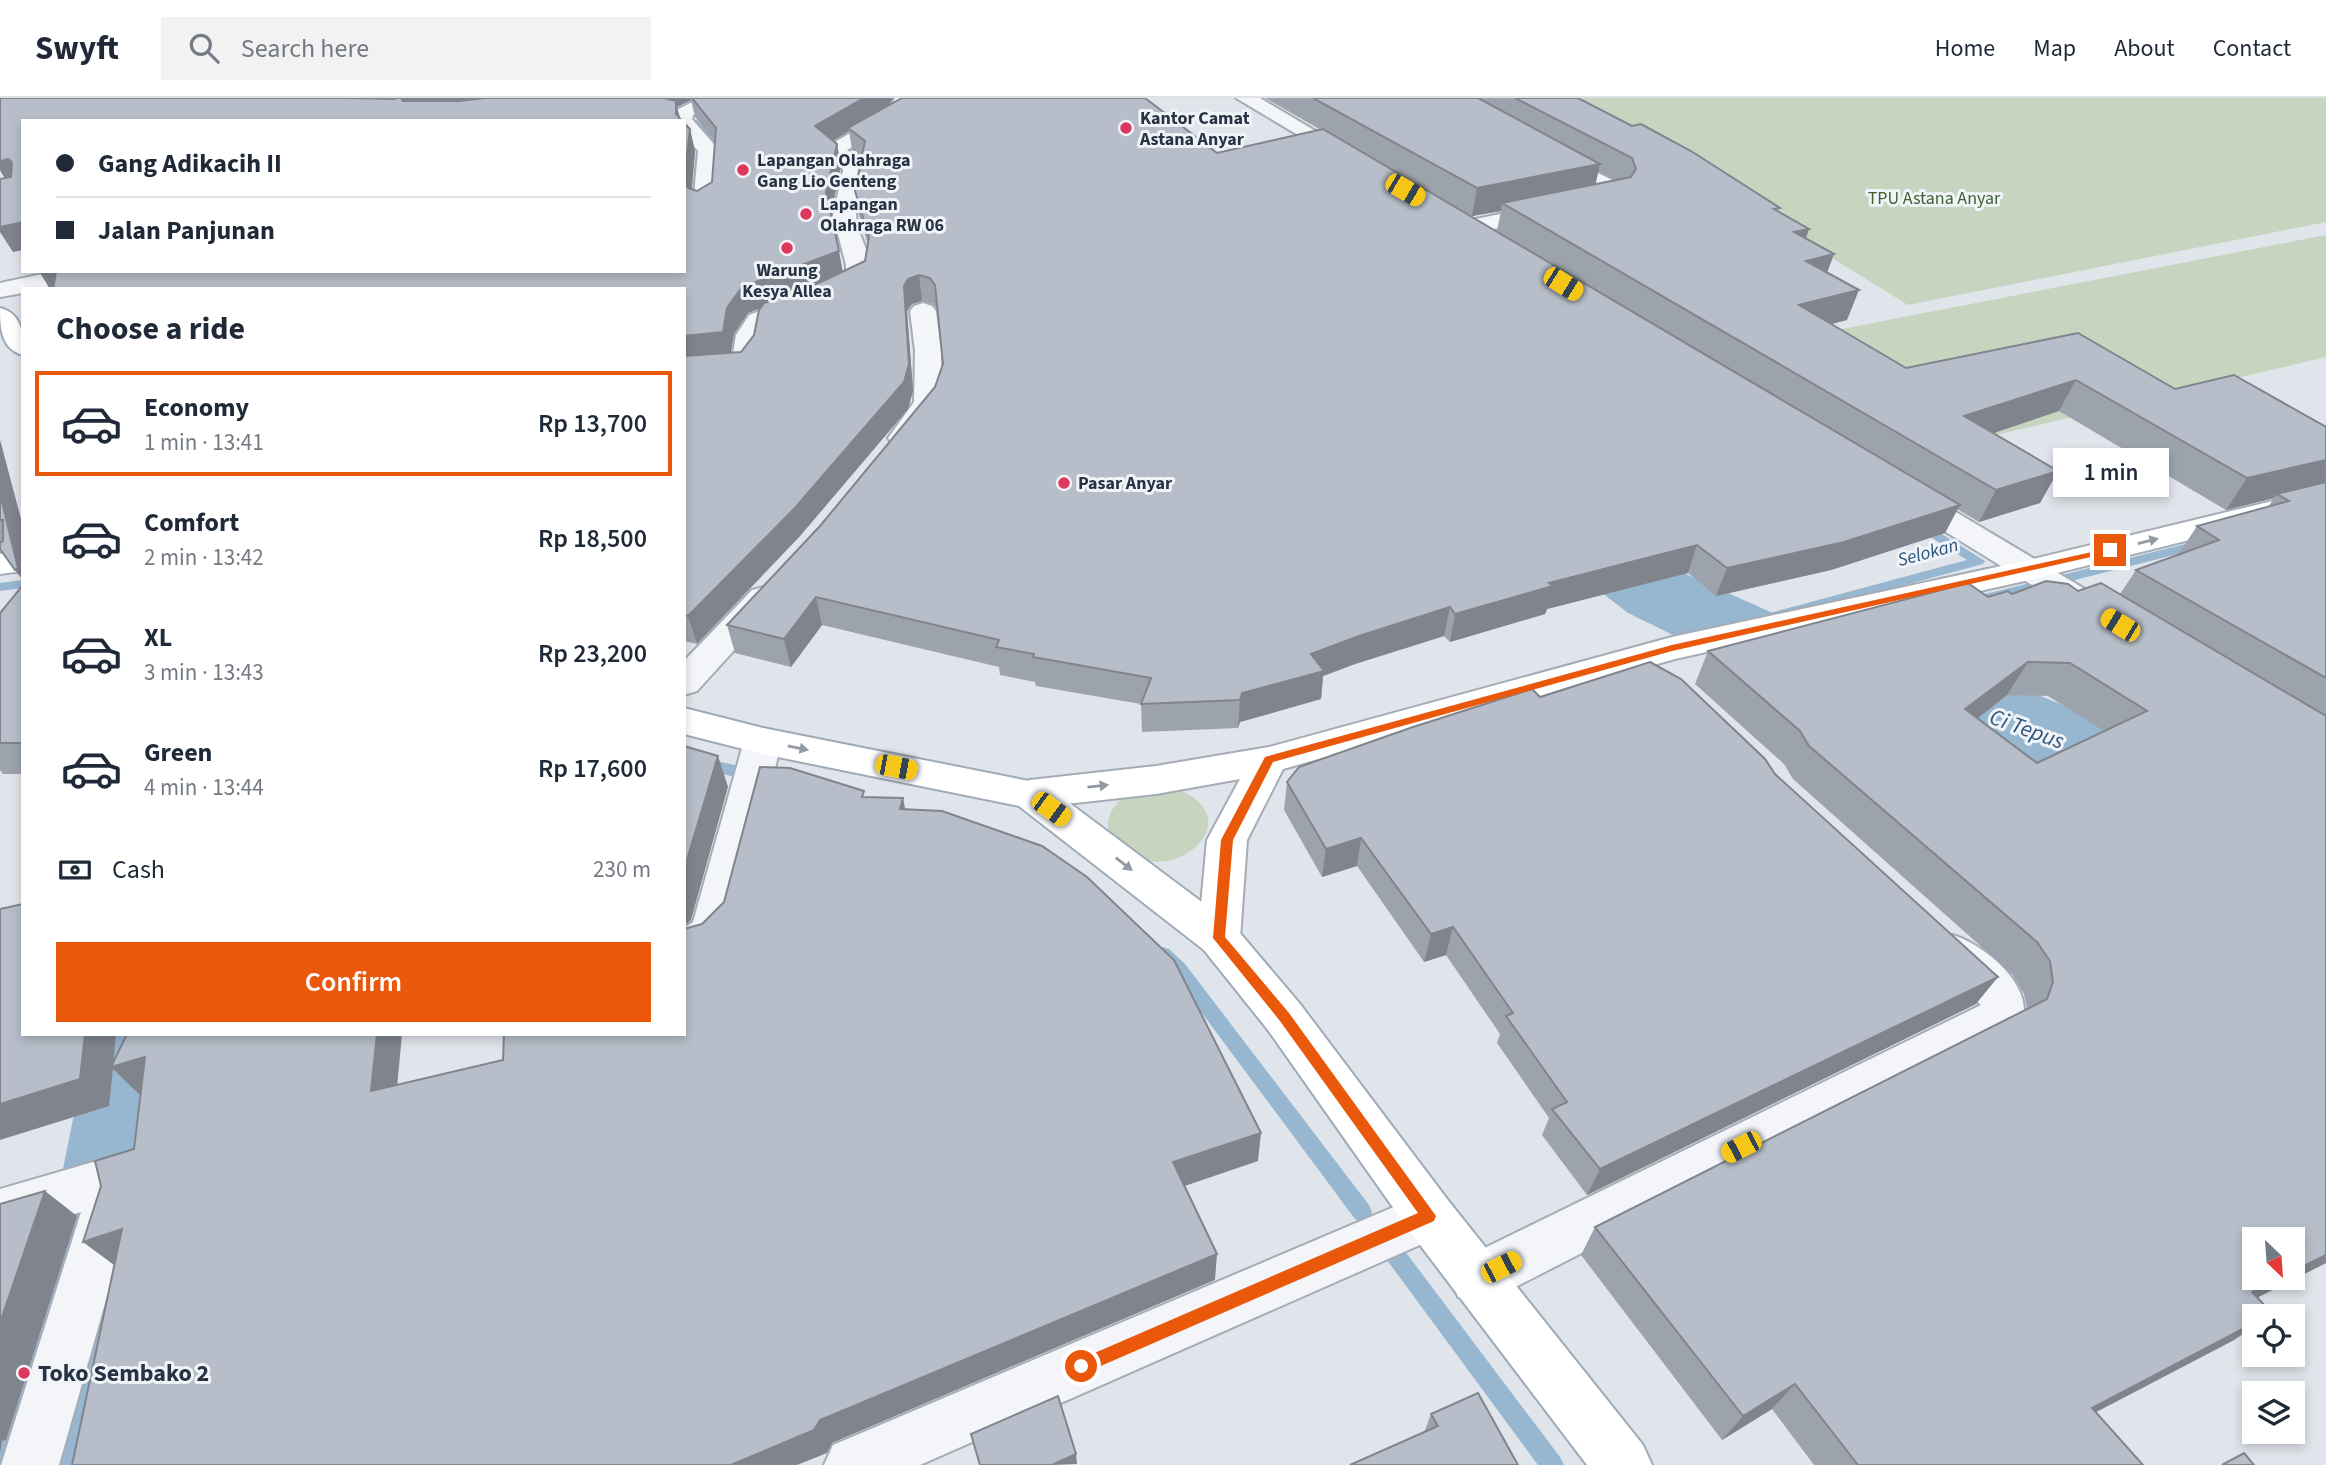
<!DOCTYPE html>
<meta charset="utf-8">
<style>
:root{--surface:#fff;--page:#f2f2f3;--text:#1f2937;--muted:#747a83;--line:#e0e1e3;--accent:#ea580c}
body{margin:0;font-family:"Source Sans 3",sans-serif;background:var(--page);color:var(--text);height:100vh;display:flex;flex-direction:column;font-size:26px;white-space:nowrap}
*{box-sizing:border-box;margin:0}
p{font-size:23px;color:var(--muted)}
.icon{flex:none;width:38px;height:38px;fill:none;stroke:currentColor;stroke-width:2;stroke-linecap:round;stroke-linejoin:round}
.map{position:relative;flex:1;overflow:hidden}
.details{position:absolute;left:21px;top:189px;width:665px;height:749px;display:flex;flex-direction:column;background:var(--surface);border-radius:0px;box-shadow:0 4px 10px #0003}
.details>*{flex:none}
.banner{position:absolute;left:21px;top:21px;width:665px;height:154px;border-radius:0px;box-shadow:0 4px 10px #0003;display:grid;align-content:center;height:154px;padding:0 35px;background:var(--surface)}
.needle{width:46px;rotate:155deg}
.tools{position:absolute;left:2242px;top:1129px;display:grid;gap:14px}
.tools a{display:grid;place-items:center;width:63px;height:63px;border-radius:0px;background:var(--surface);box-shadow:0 4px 10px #0003;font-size:35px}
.end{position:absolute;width:32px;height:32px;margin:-16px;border:9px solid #ea580c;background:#fff;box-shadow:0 0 0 4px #fff}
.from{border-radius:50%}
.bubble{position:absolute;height:49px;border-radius:0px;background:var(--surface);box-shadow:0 4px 10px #0003;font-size:23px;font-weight:600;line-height:49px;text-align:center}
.car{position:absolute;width:21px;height:42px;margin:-21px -10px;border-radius:9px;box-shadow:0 0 5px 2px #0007;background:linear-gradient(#f5c518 24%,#345 0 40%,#f5c518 0 76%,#345 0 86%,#f5c518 0)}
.banner b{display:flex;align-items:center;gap:24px;height:66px;font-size:26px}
.banner b+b{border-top:2px solid var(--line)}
.banner i{width:18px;height:18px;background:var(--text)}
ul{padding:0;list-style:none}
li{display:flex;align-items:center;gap:21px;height:105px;margin:0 14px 10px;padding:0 21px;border:4px solid transparent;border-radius:0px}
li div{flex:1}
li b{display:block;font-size:26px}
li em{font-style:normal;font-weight:600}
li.current{border-color:var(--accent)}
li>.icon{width:63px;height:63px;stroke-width:1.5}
h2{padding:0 35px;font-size:32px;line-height:84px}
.pay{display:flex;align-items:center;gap:18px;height:77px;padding:0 35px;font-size:26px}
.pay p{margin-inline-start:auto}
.action{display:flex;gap:14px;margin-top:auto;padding:14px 35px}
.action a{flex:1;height:80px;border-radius:0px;background:var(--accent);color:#fff;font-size:28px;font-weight:600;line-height:80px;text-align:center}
header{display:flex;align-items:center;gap:42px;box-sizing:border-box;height:98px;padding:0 35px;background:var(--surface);border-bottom:2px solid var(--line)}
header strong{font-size:33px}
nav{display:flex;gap:38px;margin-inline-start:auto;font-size:24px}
.search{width:490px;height:63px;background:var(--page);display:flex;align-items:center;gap:18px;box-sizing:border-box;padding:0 24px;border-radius:0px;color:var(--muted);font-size:26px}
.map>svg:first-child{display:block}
</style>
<header>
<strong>Swyft</strong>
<div class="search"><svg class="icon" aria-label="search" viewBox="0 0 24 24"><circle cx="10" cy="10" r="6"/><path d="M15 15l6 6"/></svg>Search here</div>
<nav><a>Home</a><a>Map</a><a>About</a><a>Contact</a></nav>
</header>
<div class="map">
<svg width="2326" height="1367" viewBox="0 0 2326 1367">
<rect width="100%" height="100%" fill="#e0e5eb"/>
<g fill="#c7d5c0">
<polygon points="1547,0 2326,0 2326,124 1908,207 1772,123"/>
<polygon points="2326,137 2326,259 1996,337 1795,240"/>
<path d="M1172,689C1257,719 1172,790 1129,754C1124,750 1117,745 1113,740C1099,723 1117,700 1134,693C1145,689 1160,690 1172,689Z"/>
</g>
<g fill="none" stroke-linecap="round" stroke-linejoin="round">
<g fill="#97b6cf" fill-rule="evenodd">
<polygon points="691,22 697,22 725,52 721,66 714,64 717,52 691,26"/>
<polygon points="1921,423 1985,463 1983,466 1771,523 1764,519 1766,516 1967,462 1916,430 1915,427"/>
<polygon points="2201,442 2206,443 2206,449 2059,486 2052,482 2054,479"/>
<polygon points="23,482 23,490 0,493 0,485"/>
<polygon points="2042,482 2049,486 2047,489 1990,503 1983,499 1985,496"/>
<polygon points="684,656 744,669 752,675 744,681 684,667"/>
<polygon points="1163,849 1169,851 1185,866 1369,1107 1372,1114 1369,1121 1362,1124 1355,1121 1173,876 1154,856 1157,851"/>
<polygon points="1394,1145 1401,1148 1560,1359 1564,1367 1538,1367 1387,1162 1383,1155 1387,1148"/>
</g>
<g fill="#97b6cf" fill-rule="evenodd">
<polygon points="1535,382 1563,388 1688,477 1853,551 2038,597 2118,629 2186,667 2326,755 2326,850 2288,838 2116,717 2050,677 1976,644 1794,596 1628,515 1507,422 1496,405 1507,388"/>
<polygon points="90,936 206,936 177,1161 125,1367 0,1367 0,1301 45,1161"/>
</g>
<defs>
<g id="street">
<polygon points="730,0 786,0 776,6 693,17 692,21 719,52 715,107 704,114 696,112 693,107 698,53 684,37 684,23 672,21 673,14 690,5"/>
<path d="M895,0H915L903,21L847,52L866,65C863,85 853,104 857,125C860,144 880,168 867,187L812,213L768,228L762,237L758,263L745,278L684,283V267L728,264L732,261L736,237L749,217L846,180V167L833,117L844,68L821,52L888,13Z"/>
<polygon points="1236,0 1260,0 1361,60 1350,66 1343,64"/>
<polygon points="1550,51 1616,84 1624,90 1627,99 1616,106 1469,136 1461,134 1457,129 1461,124 1602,95 1543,61 1539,57 1543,53"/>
<path d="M56,173H106L103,178C76,185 50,191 23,191V195L0,199V185Z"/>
<polygon points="923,205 932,208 936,213 941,253 942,304 912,346 902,349 892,346 888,340 914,304 915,253 910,213 914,208"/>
<polygon points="1908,389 1919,392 2105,503 2110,510 2105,517 2093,521 2081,517 1897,404 1893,398 1897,392"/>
<polygon points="764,489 776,492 781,499 776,506 697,593 684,597 684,563 752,492"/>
<path d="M763,630L776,634L782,643L733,833C722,854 706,857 684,864V830L693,824L744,643L750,634Z"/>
<path d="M1953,837C1987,848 2039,891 2020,930L1496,1199L1477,1207L1458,1199L1451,1181L1458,1163L1981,907L1938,866L1931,854L1938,842Z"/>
<path d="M93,1064C118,1073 127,1088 131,1114L59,1367H1L81,1114L0,1139V1091Z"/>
<polygon points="1429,1094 1447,1101 1454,1118 1447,1135 920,1367 824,1367 833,1347"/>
</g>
<g id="secondary">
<polygon points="2326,390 2326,408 2029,482 1675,561 1283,671 1247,742 1240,840 1234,852 1219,857 1204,852 1198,840 1207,742 1240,681 1156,696 1030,710 1016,706 1011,696 1016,686 1030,682 1156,668 1269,649 1672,539 2029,462"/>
<polygon points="23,453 23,473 0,476 0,456"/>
</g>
<g id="primary">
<path d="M0,210C23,216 23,237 23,257C1,251 0,230 0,210Z"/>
<polygon points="684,610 763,630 1044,686 1234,828 1300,906 1447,1101 1643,1347 1652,1367 1587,1367 1411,1135 1268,932 1204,852 1019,708 763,656 684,636"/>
</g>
</defs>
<use href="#street" stroke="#a5acb6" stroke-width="4"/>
<use href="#secondary" stroke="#a5acb6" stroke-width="4"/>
<use href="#primary" stroke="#9eaab8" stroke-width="4"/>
<use href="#street" fill="#f3f5f8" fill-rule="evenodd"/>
<use href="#secondary" fill="#fff" fill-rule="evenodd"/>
<use href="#primary" fill="#fff" fill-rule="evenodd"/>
</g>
<g fill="#9da3ad" fill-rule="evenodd">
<path d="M0,0H893L888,8L1217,55L1321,32L1265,0H1578L1809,131L1806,141L1827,174L1847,222L1831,226L1906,270L2078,235L2175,291L2326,329V1165L2257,1200L2269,1218L2234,1242L2096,1314L2143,1367H1814L1772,1311L1722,1342L1581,1157L1595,1129L2027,911L2024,896L2012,876L1793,681L1784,666L1695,586L1708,553L1988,499L2012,496L2078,493L2120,496L2136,472L2178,457L2197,428L2268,409L2274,400L2226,412L2059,313L1993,335L2058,373L2040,405L1979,424L1957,411L1945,435L1831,472L1716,498L1688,475L1547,511L1545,516L1450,544L1444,538L1355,566L1323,578L1321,601L1240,624L1238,630L1142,634L1141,606L1036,588L1035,584L1000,577L999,569L822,527L791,569L735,555L727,527L820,428L935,289L943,266L938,212L933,206L922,203L912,206L907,213L913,293L908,311L800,438L697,546L684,543V191H50L39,173H684L690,31L695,54L692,91L697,93L712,84L715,44L695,19L691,2L677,9L23,23L13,154L5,80L0,72ZM849,33L852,52L862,60L855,93L859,117L868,147L865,163L843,174L831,116L841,69L837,46L833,43ZM1598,73L1615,82L1595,86ZM1414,85L1472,118L1501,113L1497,133L1557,169ZM760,210L754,237L741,254H730L734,236L748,215ZM2007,597L2048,598L2104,633L2037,665L1977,621Z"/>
<polygon points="0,342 23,429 23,482 0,451"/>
<polygon points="23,487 23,676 3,676 0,672 0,515"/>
<polygon points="1540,599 1775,676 1976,906 1587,1097 1542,1037 1549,1020 1497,945 1500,936 1446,857 1424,864 1357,768 1322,779 1284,712 1287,684"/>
<polygon points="1431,1316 1518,1367 1424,1335"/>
</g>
<g fill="#80858d">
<polygon points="401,0 526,0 409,23"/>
<polygon points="664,0 690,0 691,2 677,9 681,23"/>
<polygon points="864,0 893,0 886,11 848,30 849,33 819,51 815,28"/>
<polygon points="690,31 695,54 690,107 684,83"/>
<polygon points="837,46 841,69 830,118 826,94"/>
<polygon points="8,61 23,84 9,87 0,72 0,63"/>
<polygon points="1600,66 1594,94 1502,105 1501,113 1472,118 1477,90"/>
<polygon points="23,124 23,152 13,154 0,134 0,129"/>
<polygon points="1809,131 1799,160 1794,134"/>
<polygon points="839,153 843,178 748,215 734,236 730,260 684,265 684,238 727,210 742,189"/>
<polygon points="1834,156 1823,186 1806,163"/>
<polygon points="39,173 58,173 69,191 50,191"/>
<polygon points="919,177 922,203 912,206 907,213 913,293 908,311 800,438 697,546 688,518 908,181"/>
<polygon points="1859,192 1847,222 1788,237 1799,207"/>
<polygon points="2076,282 2059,313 1949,350 1964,318"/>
<polygon points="0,342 23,429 23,482 15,472 0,396"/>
<polygon points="2326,362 2326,388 2277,396 2274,400 2226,412 2247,380"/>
<polygon points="2058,373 2040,405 1979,424 1996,392"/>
<polygon points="1960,407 1945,435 1831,472 1716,498 1727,470"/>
<polygon points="1697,447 1688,475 1547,511 1545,516 1450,544 1455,516 1549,485"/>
<polygon points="816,499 822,527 791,569 784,541"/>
<polygon points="1450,509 1444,538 1355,566 1323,578 1321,601 1240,624 1238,630 1240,602 1242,595 1311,556 1359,538"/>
<polygon points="2028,564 2007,597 1946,645 1965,611"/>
<polygon points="718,658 728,689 691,822 684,828 684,772"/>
<polygon points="903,700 909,731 900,711"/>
<polygon points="1361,740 1357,768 1322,779 1326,751"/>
<polygon points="1453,829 1446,857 1424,864 1431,836"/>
<polygon points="1998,879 1976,906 1587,1097 1600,1071"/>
<polygon points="85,936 116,936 113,969 145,959 141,998 113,971 109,1008 0,1042 0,1006"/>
<polygon points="377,936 402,936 394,1022 371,993"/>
<polygon points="1261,1035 1258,1063 1173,1092 1173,1064"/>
<polygon points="45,1093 77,1118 6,1342 2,1343 0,1355 0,1225"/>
<polygon points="122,1131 118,1170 83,1144"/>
<polygon points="1217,1156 1215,1182 832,1345 827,1355 797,1367 731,1367 820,1322"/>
<polygon points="2326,1157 2326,1165 2214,1221 2252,1194 2281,1180 2292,1180 2292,1174"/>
<polygon points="2254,1225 2254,1228 2234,1242 2058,1334 2092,1310"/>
<polygon points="1795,1286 1772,1311 1722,1342 1743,1318"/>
<polygon points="1076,1356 1077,1366 1052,1367"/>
</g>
<g fill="#b7bec9" stroke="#80858d" stroke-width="2" fill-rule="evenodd">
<polygon points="0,0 348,0 394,1 393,0 402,0 401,0 403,3 459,3 485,0 664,0 676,3 676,16 682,23 23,23 23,124 0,129 0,81 11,79 12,64 8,61 0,63"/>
<polygon points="692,0 864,0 815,28 837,46 826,94 839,153 742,189 727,210 723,234 684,238 684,191 53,191 56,173 684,173 684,25 690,31 684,83 688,90 697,93 712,84 716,30"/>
<polygon points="902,0 1145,0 1217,55 1323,31 1960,407 1844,444 1727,470 1697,447 1549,485 1553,488 1455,516 1450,509 1359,538 1311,556 1324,573 1242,595 1240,602 1141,606 1151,580 1033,559 1034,556 996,549 999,542 816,499 784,541 727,527 820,428 935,289 943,266 935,187 930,180 919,177 908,181 904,188 909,266 904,284 794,411 688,518 684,517 684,258 741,254 754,237 759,212 764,205 808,190 865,163 869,139 855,93 865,43 848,30"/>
<polygon points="1313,0 1478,0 1600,66 1477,90"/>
<polygon points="1515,0 1578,0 1632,28 1641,26 1691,53 1780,110 1774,111 1809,131 1794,134 1834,156 1806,163 1859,192 1799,207 1906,270 2078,235 2175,291 2234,277 2326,329 2326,362 2247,380 2076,282 1964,318 2058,373 1996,392 1502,105 1631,79 1636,71 1632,60"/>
<polygon points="2326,384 2326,580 2136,472 2219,442 2197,428 2289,403 2277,396"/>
<polygon points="0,396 18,470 15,472 0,451 0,445 3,443 3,422 0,422"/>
<path d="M2046,483L2068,486L2078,493L2101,485L2326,618V1157L2292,1174V1141H2254V1180H2281L2252,1194L2273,1216L2268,1218H2254V1225L2092,1310L2143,1367H1858L1795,1286L1743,1318L1595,1129L2047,901L2053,884L2050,863L2037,844L1809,648L1800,633L1708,553L1968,485L1988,499L2008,493L2012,496ZM2028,564L2070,565L2147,613L2037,665L1965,611Z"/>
<polygon points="23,487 23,645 0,645 0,515"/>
<polygon points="1650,564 1681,581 1765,661 1775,676 1998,879 1600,1071 1552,1011 1567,1004 1506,918 1513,915 1453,829 1431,836 1361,740 1326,751 1287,684 1299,669 1410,630 1532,591 1540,599"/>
<polygon points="684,648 718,658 684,772"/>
<polygon points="760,669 790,670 864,693 862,699 903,700 900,711 942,713 1042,748 1087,779 1174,862 1261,1035 1173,1064 1217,1156 820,1322 814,1332 731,1367 72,1367 122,1131 83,1144 101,1088 95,1063 134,1051 145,959 111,969 127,936 377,936 371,993 503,962 504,936 684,936 684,831 702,826 724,804"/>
<polygon points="23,806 23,936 85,936 80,981 0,1006 0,811"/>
<polygon points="45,1093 0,1225 0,1106"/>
<polygon points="1478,1295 1518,1367 1350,1367 1438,1328 1431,1316"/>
<polygon points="1058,1298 1076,1356 1052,1367 980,1367 971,1336"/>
<polygon points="2244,1355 2254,1367 2222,1367"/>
</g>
<defs><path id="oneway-solid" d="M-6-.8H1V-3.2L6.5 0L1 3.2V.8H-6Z" transform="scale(1.75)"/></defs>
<g fill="#9399a2">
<use href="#oneway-solid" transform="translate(2148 443) rotate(-14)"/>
<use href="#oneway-solid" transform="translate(798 650) rotate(11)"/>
<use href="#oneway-solid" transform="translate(1098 688) rotate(-6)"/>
<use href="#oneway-solid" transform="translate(1124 766) rotate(38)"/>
</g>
<polygon fill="#ea580c" points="2110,450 2113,454 1672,553 1273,664 1233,742 1225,839 1289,915 1436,1118 1434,1123 1087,1274 1076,1274 1076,1263 1418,1115 1280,923 1213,840 1221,742 1265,659 1672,547"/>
<g fill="#dd385c" stroke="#f0f4f8" stroke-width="2.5">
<circle cx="1126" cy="30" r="7"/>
<circle cx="743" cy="72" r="7"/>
<circle cx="806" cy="116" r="7"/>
<circle cx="787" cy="150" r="7"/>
<circle cx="1064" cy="385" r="7"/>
<circle cx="24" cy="1275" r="7"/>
</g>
<g text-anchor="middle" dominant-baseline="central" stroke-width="6" stroke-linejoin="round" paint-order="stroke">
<g font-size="18" font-weight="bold" fill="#273344" stroke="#f0f4f8" text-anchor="start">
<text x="1140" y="20">Kantor Camat<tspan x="1140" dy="21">Astana Anyar</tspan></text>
<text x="757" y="62">Lapangan Olahraga<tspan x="757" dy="21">Gang Lio Genteng</tspan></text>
<text x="820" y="106">Lapangan<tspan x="820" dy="21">Olahraga RW 06</tspan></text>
<text x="787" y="172" text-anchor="middle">Warung<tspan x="787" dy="21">Kesya Allea</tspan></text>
<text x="1078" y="385">Pasar Anyar</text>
</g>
<g font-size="18" fill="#3f6132" stroke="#f0f4f8">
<text x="1934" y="100">TPU Astana Anyar</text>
</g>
<g font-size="19" font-style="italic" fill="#2c567d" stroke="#f0f4f8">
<text transform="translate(1928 455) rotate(-15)">Selokan</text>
</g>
<g font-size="23" font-style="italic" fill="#2c567d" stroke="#f0f4f8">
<text transform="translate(2027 631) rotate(20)">Ci Tepus</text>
</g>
<g font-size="24" font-weight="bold" fill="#273344" stroke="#f0f4f8" text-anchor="start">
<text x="38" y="1275">Toko Sembako 2</text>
</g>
</g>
</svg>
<div class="tools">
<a><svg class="needle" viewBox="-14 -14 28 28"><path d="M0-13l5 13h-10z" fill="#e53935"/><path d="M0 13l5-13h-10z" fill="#747a83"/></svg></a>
<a><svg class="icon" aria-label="locate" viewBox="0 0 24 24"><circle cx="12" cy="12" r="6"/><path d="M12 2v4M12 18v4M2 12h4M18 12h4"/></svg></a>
<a><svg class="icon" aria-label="layers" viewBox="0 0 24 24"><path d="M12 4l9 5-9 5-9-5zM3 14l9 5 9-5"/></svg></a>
</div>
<i class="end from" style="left:1081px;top:1268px"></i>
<i class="end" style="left:2110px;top:452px"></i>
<div class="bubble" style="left:2053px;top:350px;width:116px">1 min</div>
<i class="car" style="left:1405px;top:92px;rotate:120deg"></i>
<i class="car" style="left:1563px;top:186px;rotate:122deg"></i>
<i class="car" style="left:2120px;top:527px;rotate:301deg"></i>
<i class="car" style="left:896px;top:669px;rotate:101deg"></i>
<i class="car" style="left:1051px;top:711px;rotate:126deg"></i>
<i class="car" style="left:1741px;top:1049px;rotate:243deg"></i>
<i class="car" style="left:1501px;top:1169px;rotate:63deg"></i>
<div class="banner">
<b><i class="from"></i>Gang Adikacih II</b>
<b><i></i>Jalan Panjunan</b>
</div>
<section class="details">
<h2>Choose a ride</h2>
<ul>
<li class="current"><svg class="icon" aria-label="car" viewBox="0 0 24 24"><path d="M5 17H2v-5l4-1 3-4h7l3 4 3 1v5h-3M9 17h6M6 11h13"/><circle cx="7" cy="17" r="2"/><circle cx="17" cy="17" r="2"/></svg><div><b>Economy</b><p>1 min · 13:41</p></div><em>Rp 13,700</em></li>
<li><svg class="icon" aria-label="car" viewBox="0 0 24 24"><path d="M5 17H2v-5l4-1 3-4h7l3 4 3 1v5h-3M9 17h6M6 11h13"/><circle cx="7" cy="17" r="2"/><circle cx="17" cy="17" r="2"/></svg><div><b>Comfort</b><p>2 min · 13:42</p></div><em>Rp 18,500</em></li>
<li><svg class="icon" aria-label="car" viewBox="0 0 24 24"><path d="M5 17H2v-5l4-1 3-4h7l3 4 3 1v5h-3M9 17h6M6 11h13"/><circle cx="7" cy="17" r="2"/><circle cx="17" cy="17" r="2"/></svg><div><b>XL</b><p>3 min · 13:43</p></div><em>Rp 23,200</em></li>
<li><svg class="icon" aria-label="car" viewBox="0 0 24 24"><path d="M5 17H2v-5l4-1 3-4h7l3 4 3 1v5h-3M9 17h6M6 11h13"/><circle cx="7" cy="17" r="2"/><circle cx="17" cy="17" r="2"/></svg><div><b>Green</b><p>4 min · 13:44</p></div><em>Rp 17,600</em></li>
</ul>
<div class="pay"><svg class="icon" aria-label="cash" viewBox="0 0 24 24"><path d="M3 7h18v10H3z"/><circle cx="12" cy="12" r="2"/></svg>Cash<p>230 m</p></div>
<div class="action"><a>Confirm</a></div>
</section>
</div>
